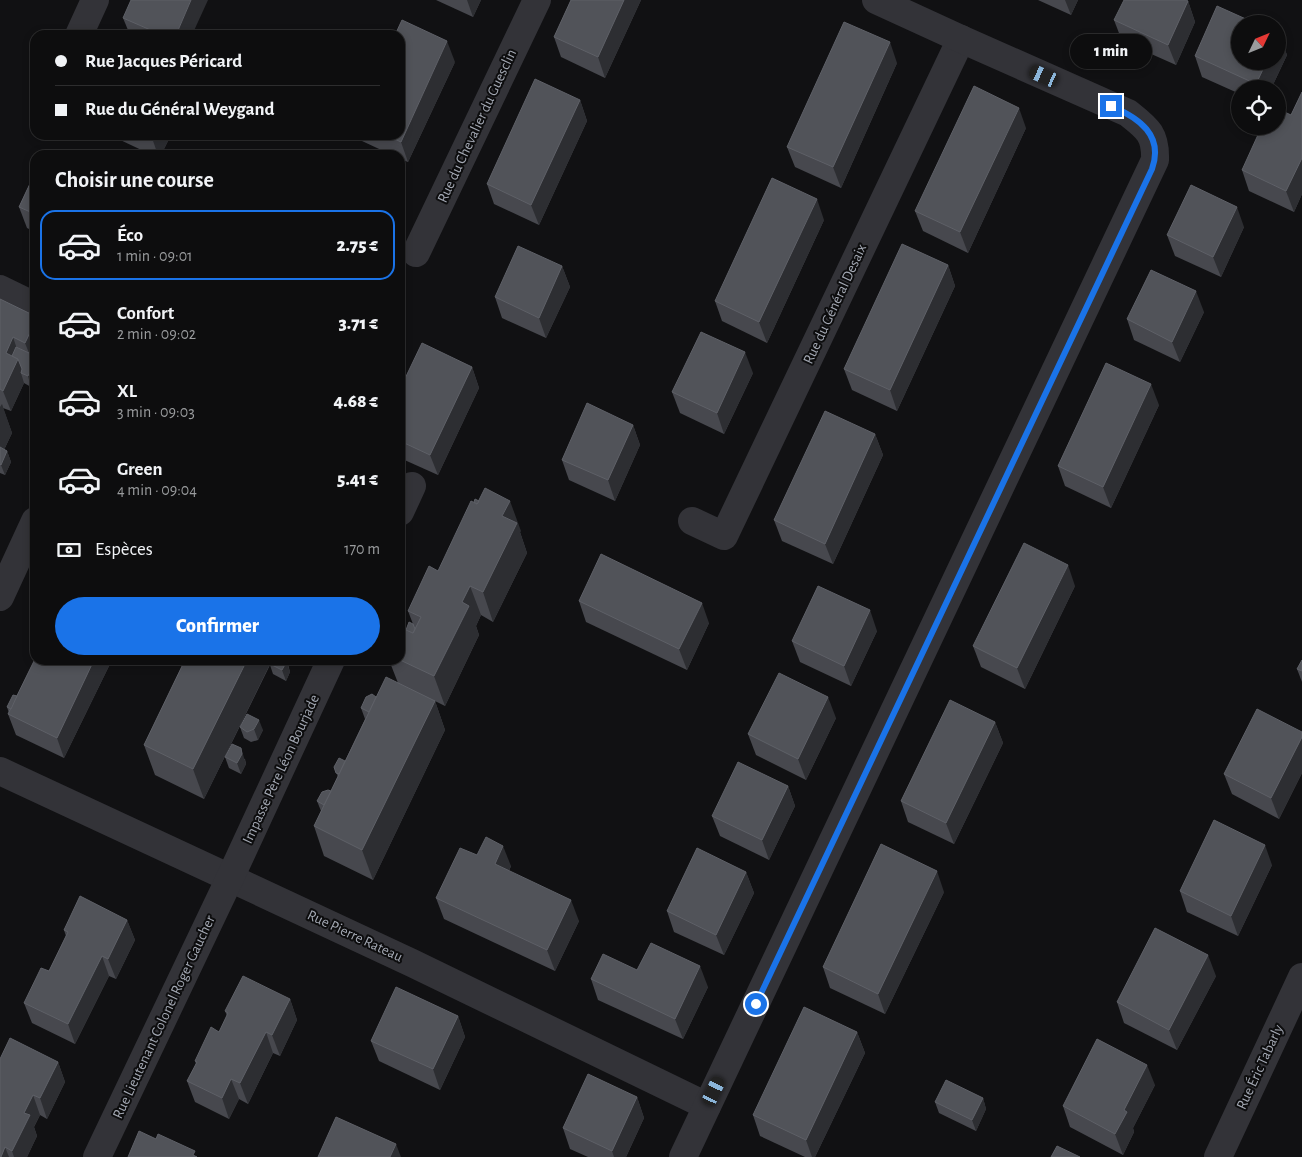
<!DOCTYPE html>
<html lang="fr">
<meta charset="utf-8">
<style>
:root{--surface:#0d0d0e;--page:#1b1b1c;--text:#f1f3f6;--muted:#9a9c9e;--line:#2d2d2e;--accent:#1a73e8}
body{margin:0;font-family:"Alegreya Sans",sans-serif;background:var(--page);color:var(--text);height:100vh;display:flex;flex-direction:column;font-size:19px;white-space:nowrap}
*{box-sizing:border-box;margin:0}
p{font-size:16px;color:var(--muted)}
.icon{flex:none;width:28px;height:28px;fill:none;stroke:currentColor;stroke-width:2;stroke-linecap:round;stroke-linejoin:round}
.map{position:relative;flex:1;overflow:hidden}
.drawer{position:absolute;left:30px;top:150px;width:375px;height:515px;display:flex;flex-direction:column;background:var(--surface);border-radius:15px;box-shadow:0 2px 8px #0003,0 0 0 1px var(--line)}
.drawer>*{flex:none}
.guide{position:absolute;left:30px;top:30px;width:375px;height:110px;border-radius:15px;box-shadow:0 2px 8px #0003,0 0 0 1px var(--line);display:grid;align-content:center;height:110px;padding:0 25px;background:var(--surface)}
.needle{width:32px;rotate:47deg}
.fabs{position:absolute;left:1231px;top:15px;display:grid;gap:10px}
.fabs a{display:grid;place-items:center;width:55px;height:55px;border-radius:50%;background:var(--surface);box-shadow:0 2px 8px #0003,0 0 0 1px var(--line);font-size:25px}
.end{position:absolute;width:22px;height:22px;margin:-11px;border:6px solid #1a73e8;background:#fff;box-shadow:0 0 0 2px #fff}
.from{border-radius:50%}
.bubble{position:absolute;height:35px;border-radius:18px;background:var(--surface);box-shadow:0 2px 8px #0003,0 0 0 1px var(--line);font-size:16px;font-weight:800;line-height:35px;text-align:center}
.car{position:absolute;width:15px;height:30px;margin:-15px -8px;border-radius:6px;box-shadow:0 0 4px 1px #0007;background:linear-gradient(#222 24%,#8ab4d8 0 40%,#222 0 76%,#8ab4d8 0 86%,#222 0)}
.guide b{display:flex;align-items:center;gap:18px;height:48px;font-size:19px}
.guide b+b{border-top:1px solid var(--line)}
.guide i{width:12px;height:12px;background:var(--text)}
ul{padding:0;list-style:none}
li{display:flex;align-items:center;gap:15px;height:70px;margin:0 10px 8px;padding:0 15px;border:2px solid transparent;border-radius:15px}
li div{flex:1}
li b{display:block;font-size:19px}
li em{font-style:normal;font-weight:800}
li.active{border-color:var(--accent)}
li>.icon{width:45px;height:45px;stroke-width:1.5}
h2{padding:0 25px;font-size:22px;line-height:60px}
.pay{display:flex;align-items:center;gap:12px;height:55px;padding:0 25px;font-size:19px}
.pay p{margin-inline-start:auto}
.primary-button{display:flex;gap:10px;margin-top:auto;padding:10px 25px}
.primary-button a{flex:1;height:58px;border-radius:30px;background:var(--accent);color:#fff;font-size:20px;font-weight:800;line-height:58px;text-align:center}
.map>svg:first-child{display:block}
</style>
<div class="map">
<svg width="1302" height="1157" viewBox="0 0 1302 1157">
<rect width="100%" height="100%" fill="#111113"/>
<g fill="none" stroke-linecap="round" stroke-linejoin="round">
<g stroke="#333338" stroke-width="28">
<polyline points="79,35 95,0"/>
<polyline points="416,253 537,0"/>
<polyline points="0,289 35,306"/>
<polyline points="400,512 412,486"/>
<polyline points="692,521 724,536 961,39"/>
<polyline points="0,597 35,521"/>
<polyline points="0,771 230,878 412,963 707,1106"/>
<polyline points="97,1157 230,878 331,660"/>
<path d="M683,1157L1155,160C1156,134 1147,128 1128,113L961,39L876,0"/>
<polyline points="1218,1157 1302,977"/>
</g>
</g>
<g fill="#47484e">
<polygon points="436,0 481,0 473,17"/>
<polygon points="571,0 641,0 605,78 561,57 554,37"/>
<polygon points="1038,0 1078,0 1071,15"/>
<polygon points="1188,1 1195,22 1176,65 1122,41 1114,20"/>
<polygon points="123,18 192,35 130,35"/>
<polygon points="1279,34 1287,55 1271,89 1240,89 1240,94 1202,77 1195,56"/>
<polygon points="455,62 408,162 400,159 400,155 392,155 362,141 360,135 400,135"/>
<polygon points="897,63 841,188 795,167 787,147"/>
<polygon points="1302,92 1302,194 1294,212 1249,191 1242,170 1291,115"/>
<polygon points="580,100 587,121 539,225 494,204 487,184"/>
<polygon points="1026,128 968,253 923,231 915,211"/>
<polygon points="114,135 171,135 161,155 152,155 114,137"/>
<polygon points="35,173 35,232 27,228 19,207"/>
<polygon points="824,220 767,343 722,321 715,301"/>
<polygon points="1244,227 1221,277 1175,256 1167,235"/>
<polygon points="948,265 955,286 897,411 852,390 844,369"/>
<polygon points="562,266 570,287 546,338 502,318 495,297"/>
<polygon points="0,299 35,316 31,387 24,383 11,411 3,408 12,433 4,450 7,451 11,462 5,475 0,473"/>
<polygon points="1204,312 1180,362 1134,340 1127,319"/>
<polygon points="472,367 479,388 438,475 400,458 400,389"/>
<polygon points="753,373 724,434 680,413 672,392"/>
<polygon points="1159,405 1111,508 1065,486 1058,466"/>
<polygon points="633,425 640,445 615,501 569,480 562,460"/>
<polygon points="875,434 883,455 833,564 782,541 774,520"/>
<polygon points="521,531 520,532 527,553 493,622 481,615 476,626 479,635 445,706 435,701 445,730 373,880 324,856 314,826 321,811 317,801 331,791 338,777 334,767 345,761 365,719 361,708 376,697 398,683 389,660 400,660 406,630 413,624 408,611 438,571"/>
<polygon points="1075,586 1025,689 981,667 973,646"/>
<polygon points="579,601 709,623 687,670 586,622"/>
<polygon points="877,631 851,686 800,662 792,641"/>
<polygon points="35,660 109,660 110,664 64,758 16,735 8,714 9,713 7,707 17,696"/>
<polygon points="185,660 287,660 290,672 286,681 273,674 270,665 204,799 155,775 144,745"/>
<polygon points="1302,660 1302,682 1297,669"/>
<polygon points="836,718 806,780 756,755 748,734"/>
<polygon points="995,722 1003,743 954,844 908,822 901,801"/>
<polygon points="240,727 263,730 258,740 251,742 244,738"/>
<polygon points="1302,732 1302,773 1279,819 1232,794 1224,774"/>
<polygon points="225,757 245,759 246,764 241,774 229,768"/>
<polygon points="788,786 795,806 769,860 720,836 712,816"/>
<polygon points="477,855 511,866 509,871 579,921 555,971 444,919 436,898"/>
<polygon points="1272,865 1238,936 1187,912 1180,891"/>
<polygon points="746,872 754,893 724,955 674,932 667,911"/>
<polygon points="944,892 885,1014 830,988 823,967"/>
<polygon points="127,920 135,940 116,979 109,976 75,1044 32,1023 24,1003 49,971 66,936 64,930"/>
<polygon points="637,970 708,987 683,1039 598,1000 591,979"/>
<polygon points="1216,976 1177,1050 1124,1023 1117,1002"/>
<polygon points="290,999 297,1020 280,1056 273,1053 248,1104 239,1099 229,1119 195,1102 187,1081 196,1064 195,1061 219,1032 227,1016 225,1011"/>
<polygon points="458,1016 465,1037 440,1090 379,1061 371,1041"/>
<polygon points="857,1032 865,1053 815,1157 805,1157 760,1136 753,1115"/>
<polygon points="0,1059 58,1062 65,1082 47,1119 40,1115 34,1127 37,1136 27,1157 0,1157"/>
<polygon points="1155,1085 1133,1128 1134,1132 1123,1155 1070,1127 1063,1106"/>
<polygon points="637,1097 644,1118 626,1157 588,1157 570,1149 563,1128"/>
<polygon points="983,1098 986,1109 976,1131 939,1113 935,1102"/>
</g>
<g fill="#2d2e32">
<polygon points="191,0 208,0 192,35 176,35"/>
<polygon points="467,0 481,0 473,17"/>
<polygon points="624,0 641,0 605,78 598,57"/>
<polygon points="1065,0 1078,0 1071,15"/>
<polygon points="1188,1 1195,22 1176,65 1168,45"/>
<polygon points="1279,34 1287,55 1271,89 1258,89 1256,84 1267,61 1278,61 1278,38"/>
<polygon points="447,41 455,62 408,162 401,142"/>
<polygon points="890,42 897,63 841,188 833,167"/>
<polygon points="580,100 587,121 539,225 531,205"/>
<polygon points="1019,108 1026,128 968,253 960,232"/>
<polygon points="153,135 171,135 161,155 158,155 152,138"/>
<polygon points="1302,158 1302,194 1294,212 1286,191"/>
<polygon points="817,199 824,220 767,343 759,322"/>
<polygon points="1237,207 1244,227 1221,277 1213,257"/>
<polygon points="948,265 955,286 897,411 890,390"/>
<polygon points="562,266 570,287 546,338 539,318"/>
<polygon points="1196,291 1204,312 1180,362 1172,342"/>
<polygon points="35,322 35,359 33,363 25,343"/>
<polygon points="13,337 20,358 24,374 21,373 24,383 11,411 3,391 6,353"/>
<polygon points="745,352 753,373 724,434 717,413"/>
<polygon points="35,361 35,379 31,387 28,376"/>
<polygon points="472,367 479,388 438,475 430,455"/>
<polygon points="1151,384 1159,405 1111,508 1103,487"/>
<polygon points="2,404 12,433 0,458 0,407"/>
<polygon points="633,425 640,445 615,501 608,480"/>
<polygon points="875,434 883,455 833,564 825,544"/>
<polygon points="7,451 11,462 5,475 1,465"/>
<polygon points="510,501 521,531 520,532 527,553 493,622 483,592 502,516"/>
<polygon points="1068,565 1075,586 1025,689 1017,668"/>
<polygon points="470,586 481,615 476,626 479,635 445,706 434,676 462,602"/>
<polygon points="702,603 709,623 687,670 679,649"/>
<polygon points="870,610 877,631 851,686 844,666"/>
<polygon points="94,660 109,660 110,664 64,758 57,738"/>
<polygon points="247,660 272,660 204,799 193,769"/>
<polygon points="286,660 290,672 286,681 282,670"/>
<polygon points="828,697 836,718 806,780 798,759"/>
<polygon points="435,701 445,730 373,880 362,850"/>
<polygon points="259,720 263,730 258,740 254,729"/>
<polygon points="995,722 1003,743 954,844 946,823"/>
<polygon points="1302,737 1302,773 1279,819 1271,798"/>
<polygon points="241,748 246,764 241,774 237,763"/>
<polygon points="788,786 795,806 769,860 762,840"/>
<polygon points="1265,845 1272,865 1238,936 1231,916"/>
<polygon points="503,846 511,866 502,885 495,864"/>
<polygon points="937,871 944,892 885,1014 878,994"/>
<polygon points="746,872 754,893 724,955 716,935"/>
<polygon points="571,900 579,921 555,971 547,950"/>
<polygon points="127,920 135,940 116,979 108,959"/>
<polygon points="1208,955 1216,976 1177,1050 1169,1030"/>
<polygon points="102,956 109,976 75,1044 68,1024"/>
<polygon points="700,966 708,987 683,1039 675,1019"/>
<polygon points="290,999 297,1020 280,1056 272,1035"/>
<polygon points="458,1016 465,1037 440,1090 433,1069"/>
<polygon points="266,1032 273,1053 248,1104 240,1083"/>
<polygon points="857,1032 865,1053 815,1157 812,1157 806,1140"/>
<polygon points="58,1062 65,1082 47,1119 40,1098"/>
<polygon points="1147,1065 1155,1085 1133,1128 1134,1132 1123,1155 1115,1134 1124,1110"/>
<polygon points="231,1079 239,1099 229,1119 222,1098"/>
<polygon points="33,1095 40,1115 34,1127 37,1136 27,1157 14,1157 12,1151 24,1113"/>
<polygon points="637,1097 644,1118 626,1157 614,1157 612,1151"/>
<polygon points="983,1098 986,1109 976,1131 972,1120"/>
<polygon points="396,1144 401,1157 390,1157"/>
<polygon points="5,1147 9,1157 1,1157"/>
</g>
<g fill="#515359" stroke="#5e6067">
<polygon points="131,0 191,0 176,35 162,35 123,18"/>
<polygon points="571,0 624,0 598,57 554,37"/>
<polygon points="1124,0 1186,0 1188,1 1168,45 1114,20"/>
<polygon points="1217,6 1257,24 1240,24 1240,61 1267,61 1256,84 1195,56"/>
<polygon points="402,20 447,41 401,142 386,135 400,135 400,35 395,35"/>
<polygon points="844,22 890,42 833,167 787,147"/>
<polygon points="535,79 580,100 531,205 487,184"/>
<polygon points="974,86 1019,108 960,232 915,211"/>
<polygon points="1302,92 1302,158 1286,191 1242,170 1262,126 1278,126 1278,109 1291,115"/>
<polygon points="146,135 153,135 152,138"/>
<polygon points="35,173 35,214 19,207"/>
<polygon points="772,178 817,199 759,322 715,301"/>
<polygon points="1191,185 1237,207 1213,257 1167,235"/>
<polygon points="902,244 948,265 890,390 844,369"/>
<polygon points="518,246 562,266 539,318 495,297"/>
<polygon points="1151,270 1196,291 1172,342 1127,319"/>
<polygon points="0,299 35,316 35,322 25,343 13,337 6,353 18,359 3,391 0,389"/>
<polygon points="701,332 745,352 717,413 672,392"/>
<polygon points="422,343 472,367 430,455 400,441 400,389"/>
<polygon points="16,347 29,353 31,349 35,351 35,361 28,376 21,373 22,369 18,359 12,356"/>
<polygon points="1106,363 1151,384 1103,487 1058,466"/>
<polygon points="587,403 633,425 608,480 562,460"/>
<polygon points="825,411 875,434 825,544 774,520"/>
<polygon points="0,447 7,451 1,465 0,464"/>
<polygon points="485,488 510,501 502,516 517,523 483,592 470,586 462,602 469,606 434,676 400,660 400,631 402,630 402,628 413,633 421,617 408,611 429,566 438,571 471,501 477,504"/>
<polygon points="475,499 479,501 477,504 474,502"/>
<polygon points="1024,543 1068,565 1017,668 973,646"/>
<polygon points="601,554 702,603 679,649 579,601"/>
<polygon points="818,586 870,610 844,666 792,641"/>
<polygon points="409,622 413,624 415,629 413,633 406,630"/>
<polygon points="35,659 94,660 57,738 8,714"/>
<polygon points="185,660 247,660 193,769 144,745"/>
<polygon points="271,660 286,660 287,661 282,670 270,664"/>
<polygon points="1302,660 1302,671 1297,669"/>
<polygon points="779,673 828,697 798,759 748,734"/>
<polygon points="386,677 435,701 362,850 314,826"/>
<polygon points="372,694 376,697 369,712 361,708 366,697"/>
<polygon points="13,695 17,696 11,709 7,707"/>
<polygon points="950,700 995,722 946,823 901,801"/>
<polygon points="1257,709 1302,732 1302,737 1271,798 1224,774"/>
<polygon points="247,714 259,720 254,729 247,732 240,727"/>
<polygon points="232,744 241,748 242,754 237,763 225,757"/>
<polygon points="339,758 345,761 339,774 336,773 334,767"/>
<polygon points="738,762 788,786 762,840 712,816"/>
<polygon points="328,790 331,791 324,805 317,801 322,792"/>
<polygon points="1214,820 1265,845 1231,916 1180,891"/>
<polygon points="486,837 503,846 495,864 571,900 547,950 436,898 460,848 477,855"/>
<polygon points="881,844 937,871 878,994 823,967"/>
<polygon points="697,848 746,872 716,935 667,911"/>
<polygon points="80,896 127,920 108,959 102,956 68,1024 24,1003 41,968 49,971 68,932 64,930"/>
<polygon points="1155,928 1208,955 1169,1030 1117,1002"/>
<polygon points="651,943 700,966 675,1019 591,979 603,954 637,970"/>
<polygon points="243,976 290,999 272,1035 266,1032 240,1083 231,1079 222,1098 187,1081 197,1062 195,1061 211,1027 219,1032 228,1013 225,1011"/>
<polygon points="396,987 458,1016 433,1069 371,1041"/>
<polygon points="804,1007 857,1032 806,1140 753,1115"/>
<polygon points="10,1038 58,1062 40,1098 33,1095 24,1113 30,1115 12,1151 5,1147 1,1157 0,1157 0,1059"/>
<polygon points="1097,1039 1147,1065 1124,1110 1127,1112 1115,1134 1063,1106"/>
<polygon points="588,1074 637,1097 612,1151 563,1128"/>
<polygon points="946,1080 983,1098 972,1120 935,1102"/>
<polygon points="336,1117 396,1144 390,1157 318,1157"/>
<polygon points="139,1131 156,1139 158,1134 195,1151 193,1155 197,1157 128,1157"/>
<polygon points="1057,1146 1080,1157 1051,1157"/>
</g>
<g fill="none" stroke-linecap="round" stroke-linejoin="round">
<path stroke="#1a73e8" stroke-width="6" d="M756,1004L1152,169C1164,135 1139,118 1111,106"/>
</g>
<g text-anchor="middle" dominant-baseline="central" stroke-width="4" stroke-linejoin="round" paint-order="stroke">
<g font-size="15" fill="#a3a8b3" stroke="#0d0d0e">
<text transform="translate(477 126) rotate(-65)">Rue du Chevalier du Guesclin</text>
<text transform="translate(835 304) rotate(-65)">Rue du Général Desaix</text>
<text transform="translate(281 769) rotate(-65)">Impasse Père Léon Bourjade</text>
<text transform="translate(355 936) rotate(25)">Rue Pierre Rateau</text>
<text transform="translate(164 1017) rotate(-65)">Rue Lieutenant Colonel Roger Gaucher</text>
<text transform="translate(1260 1067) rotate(-65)">Rue Éric Tabarly</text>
</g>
</g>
</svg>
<div class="fabs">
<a><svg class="needle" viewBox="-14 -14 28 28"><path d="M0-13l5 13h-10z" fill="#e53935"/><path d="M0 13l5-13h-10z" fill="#9a9c9e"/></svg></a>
<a><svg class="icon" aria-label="locate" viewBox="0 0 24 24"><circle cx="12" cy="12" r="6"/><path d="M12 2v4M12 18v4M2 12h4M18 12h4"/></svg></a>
</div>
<i class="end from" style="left:756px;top:1004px"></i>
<i class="end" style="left:1111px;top:106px"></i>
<div class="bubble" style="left:1070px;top:34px;width:82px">1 min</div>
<i class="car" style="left:1044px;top:76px;rotate:294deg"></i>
<i class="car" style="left:714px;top:1091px;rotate:25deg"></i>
<div class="guide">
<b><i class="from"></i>Rue Jacques Péricard</b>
<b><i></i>Rue du Général Weygand</b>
</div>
<section class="drawer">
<h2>Choisir une course</h2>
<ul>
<li class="active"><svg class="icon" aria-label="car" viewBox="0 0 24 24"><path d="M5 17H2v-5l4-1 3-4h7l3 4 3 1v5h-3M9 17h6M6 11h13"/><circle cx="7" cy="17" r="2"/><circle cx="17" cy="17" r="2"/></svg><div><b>Éco</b><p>1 min · 09:01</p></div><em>2.75 €</em></li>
<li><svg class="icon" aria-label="car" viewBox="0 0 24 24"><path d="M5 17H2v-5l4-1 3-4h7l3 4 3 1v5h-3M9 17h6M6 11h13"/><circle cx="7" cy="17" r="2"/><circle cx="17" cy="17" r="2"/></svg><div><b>Confort</b><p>2 min · 09:02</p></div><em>3.71 €</em></li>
<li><svg class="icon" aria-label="car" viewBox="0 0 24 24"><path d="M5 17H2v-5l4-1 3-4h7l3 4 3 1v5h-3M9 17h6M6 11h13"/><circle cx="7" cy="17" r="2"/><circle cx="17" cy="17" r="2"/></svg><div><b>XL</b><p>3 min · 09:03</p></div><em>4.68 €</em></li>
<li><svg class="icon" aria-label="car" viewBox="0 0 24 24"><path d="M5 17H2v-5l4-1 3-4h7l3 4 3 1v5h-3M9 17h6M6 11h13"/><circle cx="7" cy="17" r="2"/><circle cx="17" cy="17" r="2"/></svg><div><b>Green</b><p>4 min · 09:04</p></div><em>5.41 €</em></li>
</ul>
<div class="pay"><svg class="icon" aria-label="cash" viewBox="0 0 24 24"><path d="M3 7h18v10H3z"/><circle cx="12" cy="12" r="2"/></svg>Espèces<p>170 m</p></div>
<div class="primary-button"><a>Confirmer</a></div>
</section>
</div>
